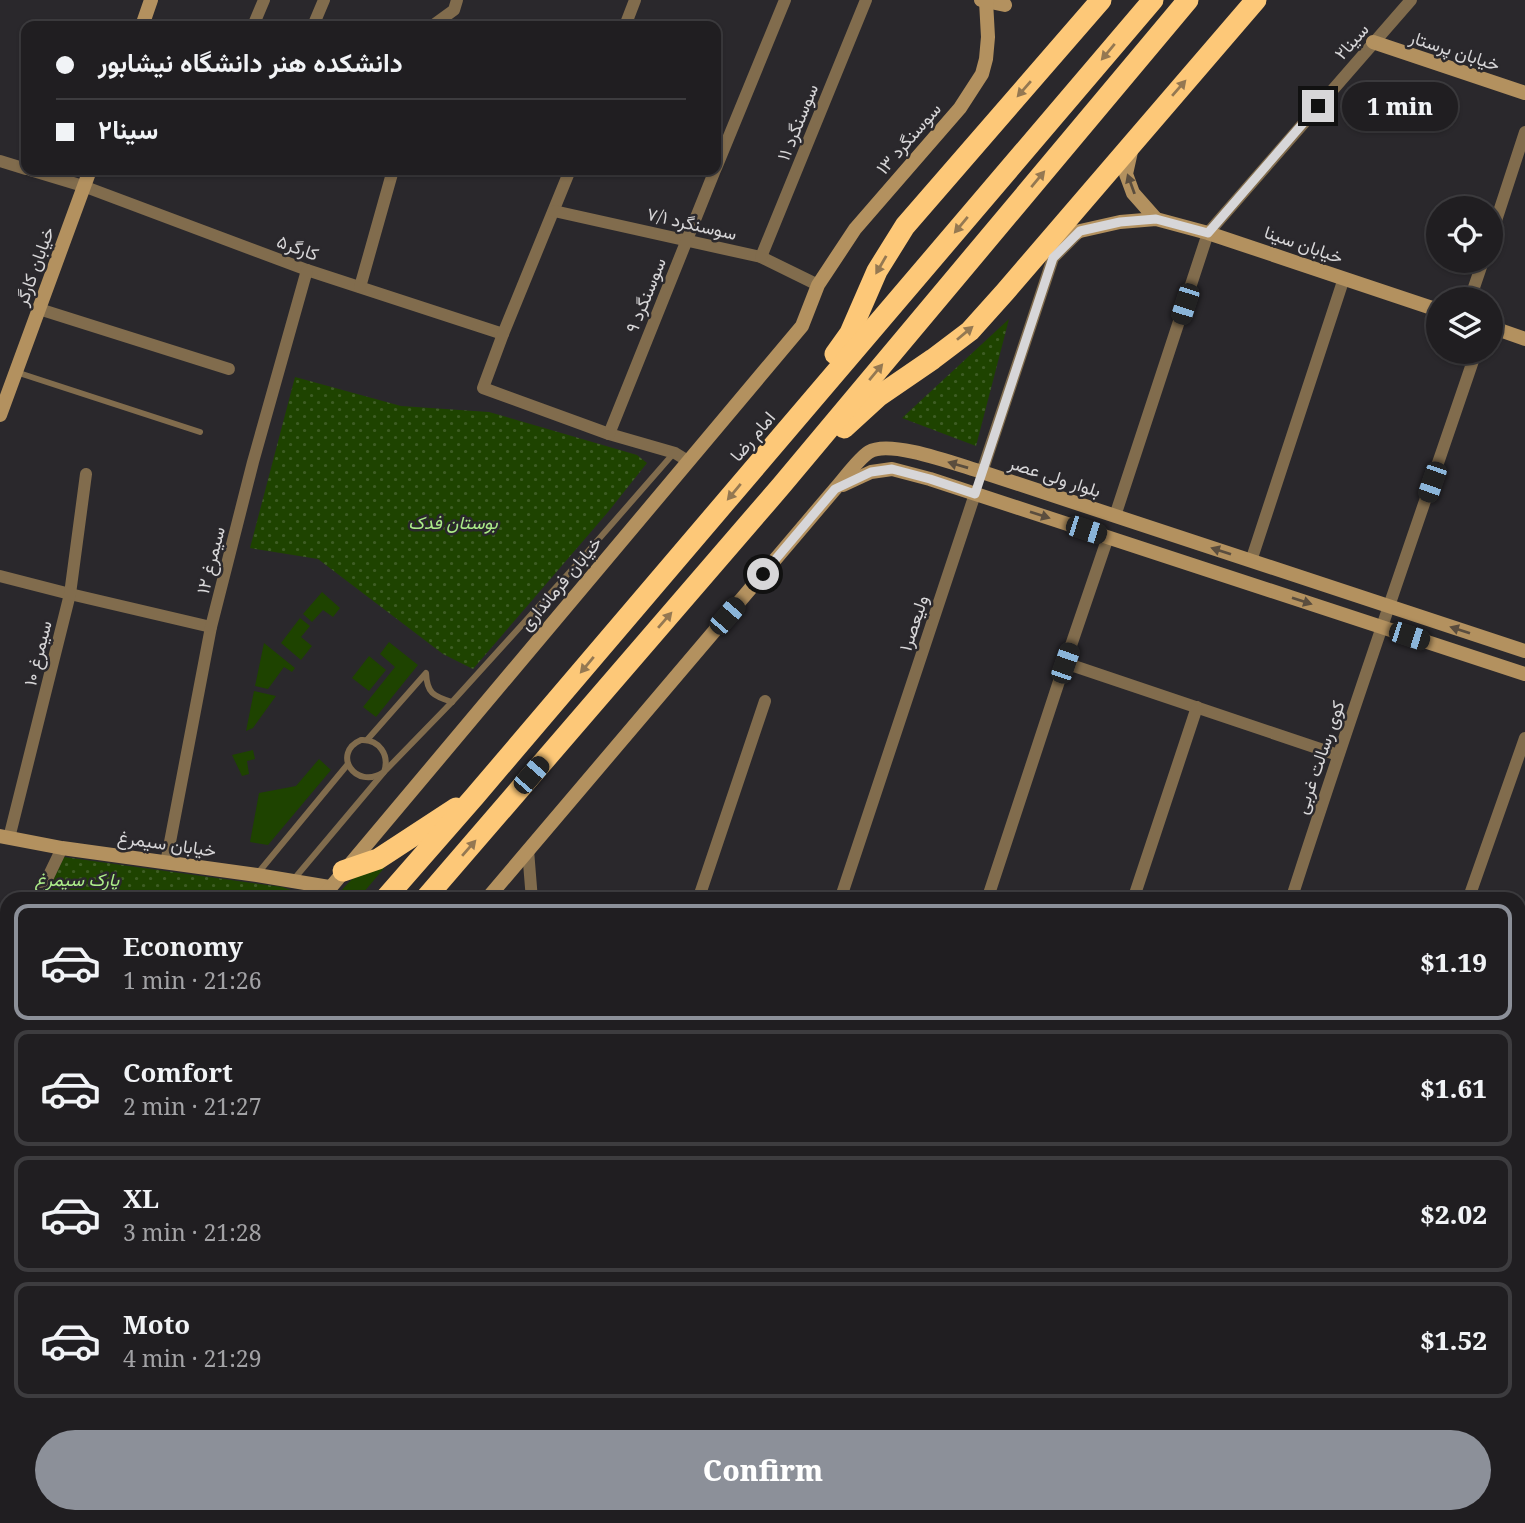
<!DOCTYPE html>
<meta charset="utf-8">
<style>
:root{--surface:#201e21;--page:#2d2b2e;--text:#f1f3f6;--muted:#a2a2a5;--line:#3d3c3f;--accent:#8c9099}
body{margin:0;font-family:"Noto Serif",Vazirmatn,serif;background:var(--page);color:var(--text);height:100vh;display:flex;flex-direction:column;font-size:26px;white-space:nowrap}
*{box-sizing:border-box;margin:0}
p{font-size:23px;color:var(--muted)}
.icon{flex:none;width:38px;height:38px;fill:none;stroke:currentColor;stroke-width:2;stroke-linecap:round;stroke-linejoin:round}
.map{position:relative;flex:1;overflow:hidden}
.sheet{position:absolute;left:0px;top:892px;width:1526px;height:632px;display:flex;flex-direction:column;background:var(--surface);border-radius:21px 21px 0 0;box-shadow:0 2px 5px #0004,0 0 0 2px var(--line)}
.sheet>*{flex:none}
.hud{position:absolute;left:21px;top:21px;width:700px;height:154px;border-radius:14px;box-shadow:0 2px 5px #0004,0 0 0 2px var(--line);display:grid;align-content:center;height:154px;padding:0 35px;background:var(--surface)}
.buttons{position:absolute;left:1426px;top:196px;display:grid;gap:14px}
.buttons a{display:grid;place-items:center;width:77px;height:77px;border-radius:50%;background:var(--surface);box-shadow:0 2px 5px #0004,0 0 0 2px var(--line);font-size:35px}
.end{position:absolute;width:32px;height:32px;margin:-16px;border:9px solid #d7d6d8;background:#111;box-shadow:0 0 0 4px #111}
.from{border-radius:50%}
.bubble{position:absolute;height:49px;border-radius:24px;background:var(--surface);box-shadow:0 2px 5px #0004,0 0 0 2px var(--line);font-size:23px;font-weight:800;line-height:49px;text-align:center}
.car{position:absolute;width:21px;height:42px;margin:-21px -10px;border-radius:9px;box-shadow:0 0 5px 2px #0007;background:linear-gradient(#222 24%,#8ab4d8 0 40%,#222 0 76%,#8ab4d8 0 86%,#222 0)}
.hud b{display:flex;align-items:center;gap:24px;height:66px;font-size:26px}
.hud b+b{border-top:2px solid var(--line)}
.hud i{width:18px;height:18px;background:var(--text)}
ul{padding:12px 0 0;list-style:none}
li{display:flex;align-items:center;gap:21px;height:116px;margin:0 14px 10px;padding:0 21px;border:4px solid var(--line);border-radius:14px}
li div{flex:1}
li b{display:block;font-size:26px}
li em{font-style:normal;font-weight:800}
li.active{border-color:var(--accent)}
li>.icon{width:63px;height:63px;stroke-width:1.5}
.cta{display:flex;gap:14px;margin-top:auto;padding:14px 35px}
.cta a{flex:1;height:80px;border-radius:42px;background:var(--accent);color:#fff;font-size:28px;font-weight:800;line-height:80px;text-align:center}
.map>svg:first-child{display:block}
</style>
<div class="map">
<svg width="1525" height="1523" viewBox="0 0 1525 1523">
<defs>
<pattern id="park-dots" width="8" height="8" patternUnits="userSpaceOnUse" patternTransform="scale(1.75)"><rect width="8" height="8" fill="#1e4300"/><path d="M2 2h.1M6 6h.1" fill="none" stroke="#3e5d24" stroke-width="1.8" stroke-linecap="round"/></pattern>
</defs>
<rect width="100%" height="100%" fill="#2a282c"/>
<g fill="#1e4300">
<polygon points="322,592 340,608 333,617 323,610 312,622 303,614"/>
<polygon points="300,618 310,626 301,637 312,646 301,660 281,643"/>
<polygon points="389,642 418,665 376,717 363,707 395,667 380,654"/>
<polygon points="264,643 295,668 292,672 284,667 268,689 255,686"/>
<polygon points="369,656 386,670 369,691 352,678"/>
<polygon points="254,691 276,696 253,728 246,731"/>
<polygon points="253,750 255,759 247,761 249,774 242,776 232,755"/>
<polygon points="319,759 331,770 268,845 250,842 259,793 296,786"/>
<path d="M385,867L358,899L335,900C353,874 355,876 385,867Z"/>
</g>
<g fill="url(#park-dots)">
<polygon points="1009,319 976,446 902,418"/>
<polygon points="295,377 401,406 489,412 637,455 647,463 608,512 473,669 443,654 318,559 250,548"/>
<polygon points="64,857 282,887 294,891 298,899 44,900"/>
<polygon points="7,974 7,1192 0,1186 0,988"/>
<polygon points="15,1517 68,1517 89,1523 22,1523"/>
</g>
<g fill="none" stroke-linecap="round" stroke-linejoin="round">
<g stroke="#001223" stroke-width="4.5">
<polyline points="950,1517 1029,1520"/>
<polyline points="808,1523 867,1517"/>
</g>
<g stroke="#816c4d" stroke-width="6">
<polyline points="16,372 200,432"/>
<path d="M361,740C379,739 390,755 384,772C355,791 331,753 361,740Z"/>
<path d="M367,740L426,673C427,693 433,696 452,702"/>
<polyline points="258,873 348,764"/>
<polyline points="294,879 384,772 452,702 577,564 673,454"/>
</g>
<g stroke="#816c4d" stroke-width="12">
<polyline points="253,26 264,0"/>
<polyline points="313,26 324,0"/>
<polyline points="432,26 454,10 457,0"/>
<polyline points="625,26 635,0"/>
<polyline points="0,161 26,169"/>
<polyline points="716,168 785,0"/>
<polyline points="30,170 83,186 307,270 503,334"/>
<polyline points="570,170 503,334 483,388 609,434 675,453 688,461"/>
<polyline points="554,211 761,257 818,285"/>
<polyline points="1491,236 1525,132"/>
<polyline points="761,257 866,0"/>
<polyline points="360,287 393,170"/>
<polyline points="1470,299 1483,261"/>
<polyline points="39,309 229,369"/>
<polyline points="609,434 715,170"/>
<polyline points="982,472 1053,258 1079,232"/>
<polyline points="1115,516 1208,233 1411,0"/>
<polyline points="1251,561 1344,278"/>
<polyline points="0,576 70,594 211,627"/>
<polyline points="1065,663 1338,755"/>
<polyline points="9,838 70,594 86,474"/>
<polyline points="528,850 532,900"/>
<polyline points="166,863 211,627 253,462 307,270"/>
<polyline points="37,900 62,848"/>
<polyline points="698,900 765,701"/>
<polyline points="840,900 975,494"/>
<polyline points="987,900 1065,663 1108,537"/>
<polyline points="1133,900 1197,707"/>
<path d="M1291,900C1350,716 1414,534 1476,352"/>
<polyline points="1468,900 1525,738"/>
<polyline points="1519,950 1525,952"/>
<polyline points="0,970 7,962"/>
<polyline points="1519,978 1525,961"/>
<polyline points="0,1195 7,1201"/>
<polyline points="1519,1242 1525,1225"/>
<polyline points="286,1523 292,1517"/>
<polyline points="639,1523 639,1517"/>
<polyline points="1259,1523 1261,1517"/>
<polyline points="1427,1523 1428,1517"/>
</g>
<g stroke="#b3915f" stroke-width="14">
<polyline points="981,0 1005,5"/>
<polyline points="142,26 151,0"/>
<polyline points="1373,42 1525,93"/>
<polyline points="1132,147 1126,174 1133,193 1156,219"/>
<polyline points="1051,243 1080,231 1120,222 1156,219 1208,233 1438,310"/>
<polyline points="1491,327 1525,339"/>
<polyline points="0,415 90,170"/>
<polyline points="843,485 871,472 892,469 930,479 1525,674"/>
<polyline points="0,836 62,848 257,875 329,887"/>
<polyline points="320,900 802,326 818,285 855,229 960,108 982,74 986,59 988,37 986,1"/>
<path d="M486,900L835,489C844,479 859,458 869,452C890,439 958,465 982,472L1525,651"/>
<polyline points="0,1275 7,1267"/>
<polyline points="1519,1317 1525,1319"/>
<polyline points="0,1456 7,1454"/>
<polyline points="1056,1517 1077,1523"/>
<polyline points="660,1523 721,1517"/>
</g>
<g stroke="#d9ae6d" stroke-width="18">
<polyline points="0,1485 7,1487"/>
<polyline points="129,1517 158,1523"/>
<polyline points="456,1517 460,1523"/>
<polyline points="384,1523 388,1517"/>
</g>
<g stroke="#fdc878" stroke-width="21">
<polyline points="835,354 850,333 877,271 905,226 1101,0"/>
<polyline points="844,428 879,396 933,359 970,331 1005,292 1256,0"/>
<polyline points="343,871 378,859 456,808"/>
<polyline points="384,900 475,796 1153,0"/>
<polyline points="424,900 781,486 1188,0"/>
<polyline points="0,1348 7,1339"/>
<polyline points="0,1392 7,1384"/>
</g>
</g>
<defs><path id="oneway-solid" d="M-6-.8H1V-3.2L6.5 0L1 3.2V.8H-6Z" transform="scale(1.75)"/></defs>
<g fill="#947852">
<use href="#oneway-solid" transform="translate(1108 52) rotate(130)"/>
<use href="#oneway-solid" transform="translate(1179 88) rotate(-49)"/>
<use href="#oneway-solid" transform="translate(1024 89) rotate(131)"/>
<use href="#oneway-solid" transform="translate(1038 179) rotate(-50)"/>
<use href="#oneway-solid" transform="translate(961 225) rotate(130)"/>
<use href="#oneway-solid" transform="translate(881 265) rotate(120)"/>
<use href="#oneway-solid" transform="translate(965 333) rotate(-40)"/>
<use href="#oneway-solid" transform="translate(876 372) rotate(-50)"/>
<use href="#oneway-solid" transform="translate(734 492) rotate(130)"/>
<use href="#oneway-solid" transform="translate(665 620) rotate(-49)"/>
<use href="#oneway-solid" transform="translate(587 665) rotate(130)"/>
<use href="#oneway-solid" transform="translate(469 848) rotate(-49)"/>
</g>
<g fill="#5a4d3e">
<use href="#oneway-solid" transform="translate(1131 184) rotate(-110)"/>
<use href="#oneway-solid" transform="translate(958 465) rotate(-164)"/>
<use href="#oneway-solid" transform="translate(1040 515) rotate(18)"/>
<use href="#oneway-solid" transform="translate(1221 551) rotate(-162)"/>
<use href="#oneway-solid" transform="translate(1302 601) rotate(18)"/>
<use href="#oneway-solid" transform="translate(1460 630) rotate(-162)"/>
</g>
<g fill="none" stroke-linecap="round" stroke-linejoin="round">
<polyline stroke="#d7d6d8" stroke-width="9" points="763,574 835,489 871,472 892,469 930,479 975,494 1053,258 1080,231 1120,222 1156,219 1208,233 1318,106"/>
</g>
<g text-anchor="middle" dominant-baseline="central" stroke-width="5" stroke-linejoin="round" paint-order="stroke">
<g font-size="18" fill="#d7d6d8" stroke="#2a282c">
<text transform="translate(1351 41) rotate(-49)">سینا۲</text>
<text transform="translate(1455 50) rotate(18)">خیابان پرستار</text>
<text transform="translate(797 122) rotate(-68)">سوسنگرد ۱۱</text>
<text transform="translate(908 138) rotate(-49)">سوسنگرد ۱۳</text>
<text transform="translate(692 223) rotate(13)">سوسنگرد ۷/۱</text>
<text transform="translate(1304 244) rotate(19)">خیابان سینا</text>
<text transform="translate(298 247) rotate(20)">کارگر۵</text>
<text transform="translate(34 266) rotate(-70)">خیابان کارگر</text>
<text transform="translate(645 295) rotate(-68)">سوسنگرد ۹</text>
<text transform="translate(752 436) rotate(-50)">امام رضا</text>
<text transform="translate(1055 476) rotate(18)">بلوار ولی عصر</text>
<text transform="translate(210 560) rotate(-76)">سیمرغ ۱۲</text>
<text transform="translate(560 583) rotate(-50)">خیابان فرمانداری</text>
<text transform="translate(913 623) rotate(-72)">ولیعصر۱</text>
<text transform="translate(37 653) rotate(-76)">سیمرغ ۱۰</text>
<text transform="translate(1319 757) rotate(-71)">کوی رسالت غربی</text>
<text transform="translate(167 843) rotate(8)">خیابان سیمرغ</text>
</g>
<g font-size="18" font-style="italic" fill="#acec89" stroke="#2a282c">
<text x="453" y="522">بوستان فدک</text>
<text x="77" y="879">پارک سیمرغ</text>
</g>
</g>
</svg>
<div class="buttons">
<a><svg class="icon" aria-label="locate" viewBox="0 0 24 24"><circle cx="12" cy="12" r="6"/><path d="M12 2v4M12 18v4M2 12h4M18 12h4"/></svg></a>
<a><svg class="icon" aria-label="layers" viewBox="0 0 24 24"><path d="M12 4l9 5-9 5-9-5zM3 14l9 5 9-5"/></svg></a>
</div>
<i class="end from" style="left:763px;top:574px"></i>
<i class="end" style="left:1318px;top:106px"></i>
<div class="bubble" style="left:1342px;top:82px;width:116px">1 min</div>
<i class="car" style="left:1185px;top:304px;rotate:198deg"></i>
<i class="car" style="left:1432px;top:482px;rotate:199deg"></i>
<i class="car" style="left:1086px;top:530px;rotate:108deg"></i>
<i class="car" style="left:727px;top:616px;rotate:41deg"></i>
<i class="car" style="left:1409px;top:636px;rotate:108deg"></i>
<i class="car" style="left:1065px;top:663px;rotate:19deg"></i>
<i class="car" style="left:531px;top:775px;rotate:41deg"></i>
<div class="hud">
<b><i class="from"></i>دانشکده هنر دانشگاه نیشابور</b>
<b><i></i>سینا۲</b>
</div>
<section class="sheet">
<ul>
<li class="active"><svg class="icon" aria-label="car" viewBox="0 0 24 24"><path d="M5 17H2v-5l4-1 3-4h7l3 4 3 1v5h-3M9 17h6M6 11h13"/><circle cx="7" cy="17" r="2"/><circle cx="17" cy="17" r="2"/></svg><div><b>Economy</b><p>1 min · 21:26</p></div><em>$1.19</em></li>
<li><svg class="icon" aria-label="car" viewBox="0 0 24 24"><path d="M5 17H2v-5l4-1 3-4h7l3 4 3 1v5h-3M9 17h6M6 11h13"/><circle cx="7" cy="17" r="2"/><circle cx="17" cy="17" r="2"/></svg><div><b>Comfort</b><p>2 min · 21:27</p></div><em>$1.61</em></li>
<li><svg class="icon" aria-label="car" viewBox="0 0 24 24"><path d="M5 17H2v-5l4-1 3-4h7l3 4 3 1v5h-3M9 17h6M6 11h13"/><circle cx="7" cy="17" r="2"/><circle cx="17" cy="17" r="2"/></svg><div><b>XL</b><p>3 min · 21:28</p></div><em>$2.02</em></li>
<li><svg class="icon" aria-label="car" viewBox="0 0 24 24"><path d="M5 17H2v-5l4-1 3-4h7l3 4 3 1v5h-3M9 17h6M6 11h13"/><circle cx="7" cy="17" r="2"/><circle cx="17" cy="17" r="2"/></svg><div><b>Moto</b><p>4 min · 21:29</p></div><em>$1.52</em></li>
</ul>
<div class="cta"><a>Confirm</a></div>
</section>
</div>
